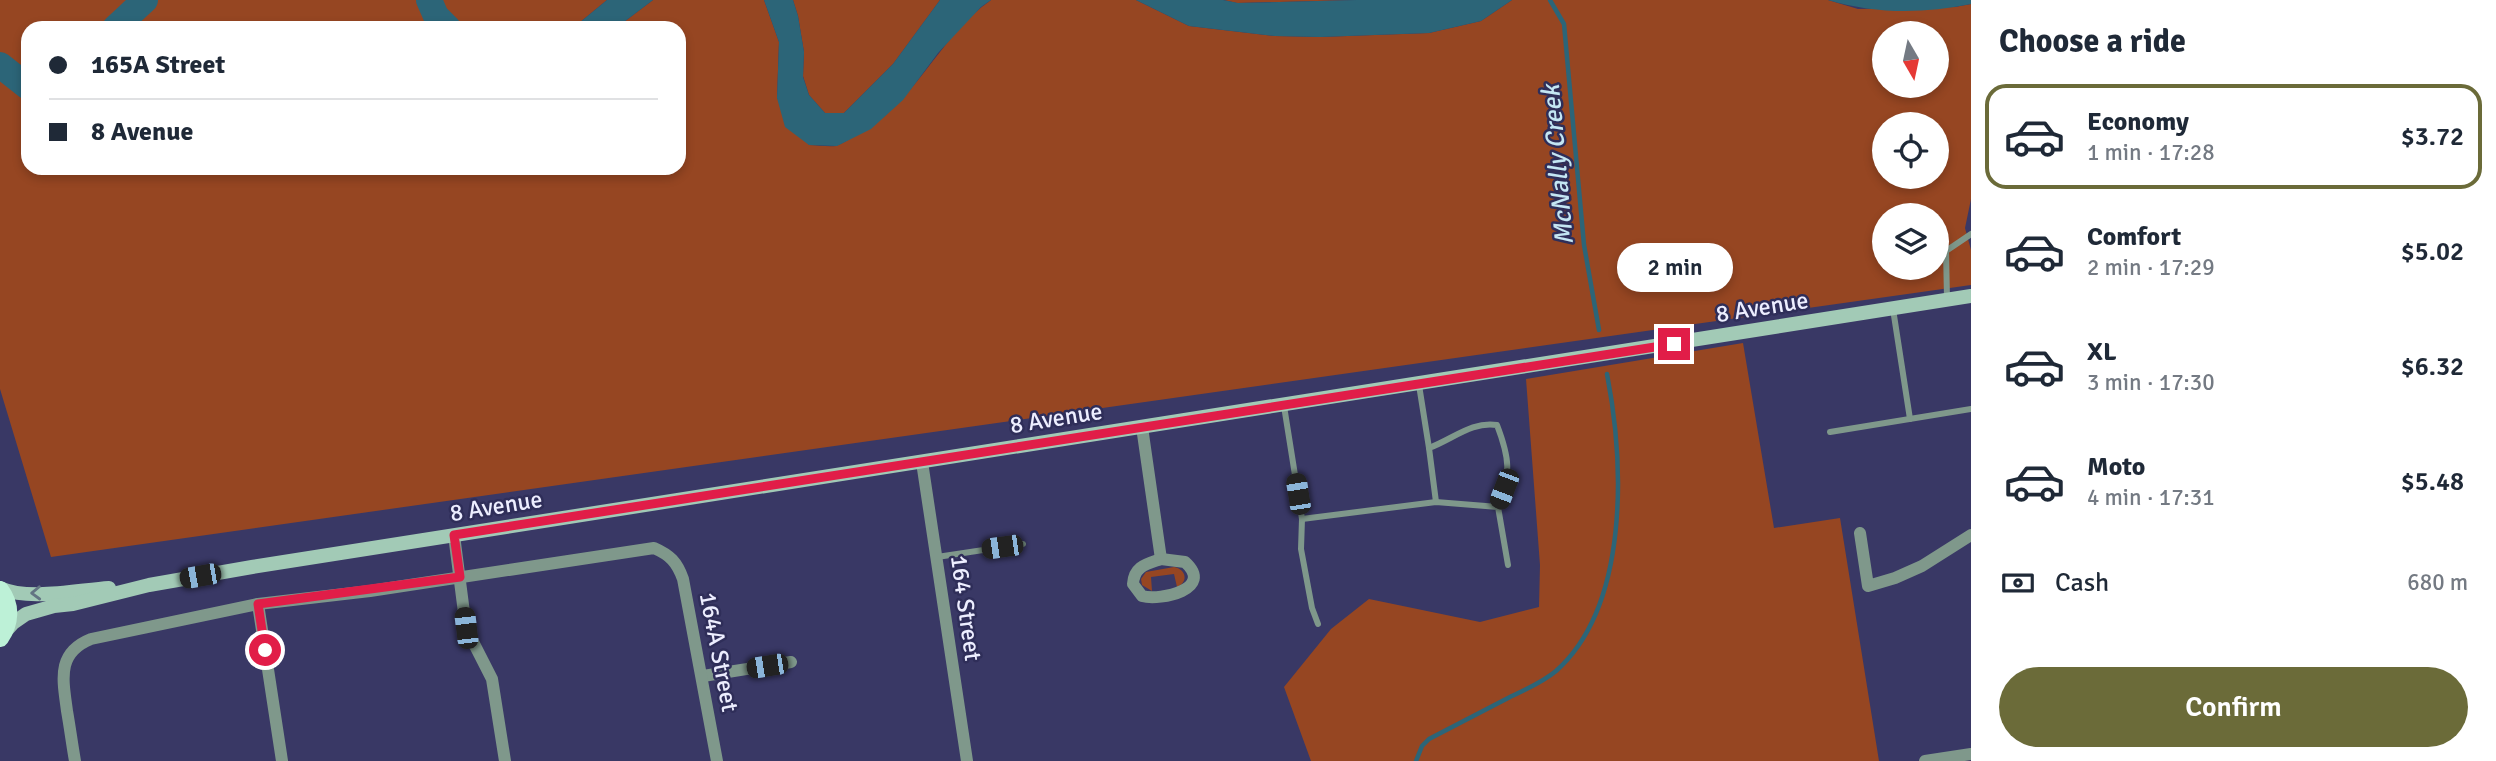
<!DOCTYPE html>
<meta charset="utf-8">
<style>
:root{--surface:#fff;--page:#f2f2f3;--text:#1f2937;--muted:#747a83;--line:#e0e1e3;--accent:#6b6b39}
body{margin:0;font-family:Signika,sans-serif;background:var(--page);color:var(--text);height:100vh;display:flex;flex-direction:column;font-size:26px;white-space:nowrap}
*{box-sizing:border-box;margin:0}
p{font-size:23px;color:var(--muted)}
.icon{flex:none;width:38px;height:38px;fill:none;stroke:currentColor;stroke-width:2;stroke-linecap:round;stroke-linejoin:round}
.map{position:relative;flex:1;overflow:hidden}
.sheet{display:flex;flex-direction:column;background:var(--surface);width:525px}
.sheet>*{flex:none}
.hud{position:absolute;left:21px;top:21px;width:665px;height:154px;border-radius:21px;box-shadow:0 4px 10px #0003;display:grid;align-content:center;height:154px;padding:0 28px;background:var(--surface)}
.needle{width:46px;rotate:171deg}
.controls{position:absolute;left:1872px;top:21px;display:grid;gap:14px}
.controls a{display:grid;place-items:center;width:77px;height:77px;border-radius:50%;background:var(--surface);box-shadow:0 4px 10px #0003;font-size:35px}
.end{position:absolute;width:32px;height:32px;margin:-16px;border:9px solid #e11d48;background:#fff;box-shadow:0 0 0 4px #fff}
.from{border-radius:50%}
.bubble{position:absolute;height:49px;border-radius:24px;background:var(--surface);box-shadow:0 4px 10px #0003;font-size:23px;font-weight:600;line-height:49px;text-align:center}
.car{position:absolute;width:21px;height:42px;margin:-21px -10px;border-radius:9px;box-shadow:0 0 5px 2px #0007;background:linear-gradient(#222 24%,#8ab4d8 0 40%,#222 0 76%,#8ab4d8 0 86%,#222 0)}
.hud b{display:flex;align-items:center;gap:24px;height:66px;font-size:26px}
.hud b+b{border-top:2px solid var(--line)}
.hud i{width:18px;height:18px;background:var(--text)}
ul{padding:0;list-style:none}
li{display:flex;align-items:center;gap:21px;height:105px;margin:0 14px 10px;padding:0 14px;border:4px solid transparent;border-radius:21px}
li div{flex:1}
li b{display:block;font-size:26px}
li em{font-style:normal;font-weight:600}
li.active{border-color:var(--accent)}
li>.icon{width:63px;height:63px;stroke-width:1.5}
h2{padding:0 28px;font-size:32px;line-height:84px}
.pay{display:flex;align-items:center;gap:18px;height:77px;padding:0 28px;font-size:26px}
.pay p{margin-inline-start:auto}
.button{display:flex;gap:14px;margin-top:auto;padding:14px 28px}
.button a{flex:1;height:80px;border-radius:42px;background:var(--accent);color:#fff;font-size:28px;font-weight:600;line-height:80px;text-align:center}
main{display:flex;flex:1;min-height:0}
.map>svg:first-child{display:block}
</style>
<main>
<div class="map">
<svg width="1971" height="761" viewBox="0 0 1971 761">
<rect width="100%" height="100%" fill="#393865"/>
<g fill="#964622" fill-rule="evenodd">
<path d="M0,0H607L573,28H28V168H679V28H616L653,0H764L779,42L777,98L809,145C817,145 828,147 836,146C842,144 849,139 855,136C914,107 938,37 991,0H1136L1189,26L1275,36L1320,37L1429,33L1481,21L1512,0H1828L1858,9L1955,7L1971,4V199L1965,228L1971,250V285L51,557L0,389ZM1885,33H1937V86H1885ZM1885,124H1937V177H1885ZM1885,215H1937V268H1885Z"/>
<polygon points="793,0 940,0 893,64 844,113 825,113 809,95 803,76 804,52 798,16"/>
<polygon points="1224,0 1356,0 1237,3"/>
<polygon points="1743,343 1774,528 1840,518 1879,761 1311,761 1284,687 1331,629 1369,599 1480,622 1539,607 1540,565 1526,379"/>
<path d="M1174,567C1186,569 1189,582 1177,587L1174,574L1151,577L1152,591L1142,585L1141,579L1146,572Z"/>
</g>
<g fill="#2c6578">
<polygon points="607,0 653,0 616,28 573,28"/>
<polygon points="764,0 793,0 798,16 804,52 803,77 809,95 825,113 844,113 893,64 940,0 991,0 981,7 938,53 903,100 871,129 837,146 809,145 785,127 777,98 779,42"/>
<polygon points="1136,0 1223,0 1238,3 1356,0 1512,0 1481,21 1429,33 1320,37 1275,36 1189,26"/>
<path d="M1828,0H1971V4C1922,14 1876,14 1828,0Z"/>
</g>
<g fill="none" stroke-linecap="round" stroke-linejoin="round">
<g stroke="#2c6578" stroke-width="4.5">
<polyline points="1550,0 1564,24 1584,245 1599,330"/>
<path d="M1416,761L1422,746L1429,739C1456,725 1483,711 1510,697C1525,690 1543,682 1556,671C1630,605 1624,462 1607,374"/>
</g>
<g stroke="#2c6578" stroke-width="26">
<polyline points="429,0 436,16 448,28"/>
<polyline points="115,28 145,0"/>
<polyline points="0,65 28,87"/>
</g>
<g stroke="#7f988b" stroke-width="6">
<polyline points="1947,298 1946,251 1971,234"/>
<polyline points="1893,309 1910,419"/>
<polyline points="1419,385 1429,448"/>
<polyline points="1284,406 1302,519 1301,549 1312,608 1318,624"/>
<polyline points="1830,432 1971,409"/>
<path d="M1436,502L1429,448C1453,439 1472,421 1497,425C1510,459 1511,473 1498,507"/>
<polyline points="1302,519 1436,502 1498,507 1508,565"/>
<polyline points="937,557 1023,544"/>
</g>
<g stroke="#7f988b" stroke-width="12">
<polyline points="1142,427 1161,559"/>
<polyline points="922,462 967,761"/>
<polyline points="1860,533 1868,586 1895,578 1922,566 1971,535"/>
<polyline points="454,535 466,628 492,679 505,761"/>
<path d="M1161,559L1185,562C1215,589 1161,601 1142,596L1133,584C1134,566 1147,564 1161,559Z"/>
<polyline points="258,604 282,761"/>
<polyline points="703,676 791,662"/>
<path d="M75,761C72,744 70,728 67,711C63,680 56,653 91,639L258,604L370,591L654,548C670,555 677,562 683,579L717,761"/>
<polyline points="1925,761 1971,754"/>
</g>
<g stroke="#a2cab6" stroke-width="14">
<path d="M0,588C28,601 78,590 109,588"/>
<polyline points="4,633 13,623 26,614 54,606 73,604 149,585 252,567 1971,296"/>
</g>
<path stroke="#bdf1d7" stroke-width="18" d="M0,590C12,606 10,623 0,638"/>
</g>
<defs><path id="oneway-chevron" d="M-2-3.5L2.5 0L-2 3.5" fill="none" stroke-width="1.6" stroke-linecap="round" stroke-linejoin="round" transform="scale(1.75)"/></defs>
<use stroke="#637483" href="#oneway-chevron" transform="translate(36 593) rotate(178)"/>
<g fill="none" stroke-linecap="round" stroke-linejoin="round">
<polyline stroke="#e11d48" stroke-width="9" points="265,650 258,604 460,577 454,535 1674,344"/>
</g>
<g text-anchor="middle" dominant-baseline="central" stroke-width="5" stroke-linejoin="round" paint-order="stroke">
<g font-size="24" fill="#edeeff" stroke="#2f2e59">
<text transform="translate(1762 307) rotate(-9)">8 Avenue</text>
<text transform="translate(1056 418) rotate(-9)">8 Avenue</text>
<text transform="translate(496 506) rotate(-9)">8 Avenue</text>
<text transform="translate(966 608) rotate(82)">164 Street</text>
<text transform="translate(719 652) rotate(79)">164A Street</text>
</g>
<g font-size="26" font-style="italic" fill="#c4e6f3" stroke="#2f2e59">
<text transform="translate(1558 165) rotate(-95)">McNally Creek</text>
</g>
</g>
</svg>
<div class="controls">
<a><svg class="needle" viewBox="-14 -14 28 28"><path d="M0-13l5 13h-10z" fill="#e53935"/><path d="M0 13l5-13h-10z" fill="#747a83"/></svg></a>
<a><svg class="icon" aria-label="locate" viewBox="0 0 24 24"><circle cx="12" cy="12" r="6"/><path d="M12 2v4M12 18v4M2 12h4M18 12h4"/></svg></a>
<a><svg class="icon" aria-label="layers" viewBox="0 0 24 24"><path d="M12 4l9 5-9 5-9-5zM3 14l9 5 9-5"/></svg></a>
</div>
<i class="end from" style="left:265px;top:650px"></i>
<i class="end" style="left:1674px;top:344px"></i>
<div class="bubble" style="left:1617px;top:243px;width:116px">2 min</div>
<i class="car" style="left:1504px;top:489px;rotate:201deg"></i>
<i class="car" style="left:1298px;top:494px;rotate:351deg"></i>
<i class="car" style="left:1002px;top:547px;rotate:262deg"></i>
<i class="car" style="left:200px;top:576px;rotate:260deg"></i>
<i class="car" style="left:466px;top:628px;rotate:353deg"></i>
<i class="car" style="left:767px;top:666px;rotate:261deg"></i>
<div class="hud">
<b><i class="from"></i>165A Street</b>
<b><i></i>8 Avenue</b>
</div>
</div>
<section class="sheet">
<h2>Choose a ride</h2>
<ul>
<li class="active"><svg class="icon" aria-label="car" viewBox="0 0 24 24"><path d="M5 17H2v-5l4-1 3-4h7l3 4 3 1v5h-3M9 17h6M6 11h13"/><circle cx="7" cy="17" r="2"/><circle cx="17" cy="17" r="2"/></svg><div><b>Economy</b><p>1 min · 17:28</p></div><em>$3.72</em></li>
<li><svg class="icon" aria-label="car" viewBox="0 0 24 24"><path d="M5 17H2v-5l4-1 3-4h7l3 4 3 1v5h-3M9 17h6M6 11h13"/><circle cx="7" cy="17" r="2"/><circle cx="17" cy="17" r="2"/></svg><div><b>Comfort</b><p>2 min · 17:29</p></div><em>$5.02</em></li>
<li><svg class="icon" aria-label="car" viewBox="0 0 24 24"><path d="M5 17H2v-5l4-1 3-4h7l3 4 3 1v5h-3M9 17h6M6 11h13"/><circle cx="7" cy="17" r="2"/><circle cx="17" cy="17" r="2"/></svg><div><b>XL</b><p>3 min · 17:30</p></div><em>$6.32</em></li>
<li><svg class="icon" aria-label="car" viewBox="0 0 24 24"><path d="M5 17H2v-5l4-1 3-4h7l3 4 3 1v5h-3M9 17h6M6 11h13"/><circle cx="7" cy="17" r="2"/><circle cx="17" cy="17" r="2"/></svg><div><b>Moto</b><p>4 min · 17:31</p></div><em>$5.48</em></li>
</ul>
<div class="pay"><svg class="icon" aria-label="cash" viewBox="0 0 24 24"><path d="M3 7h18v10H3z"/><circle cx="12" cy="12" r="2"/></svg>Cash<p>680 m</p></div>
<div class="button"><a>Confirm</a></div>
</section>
</main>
